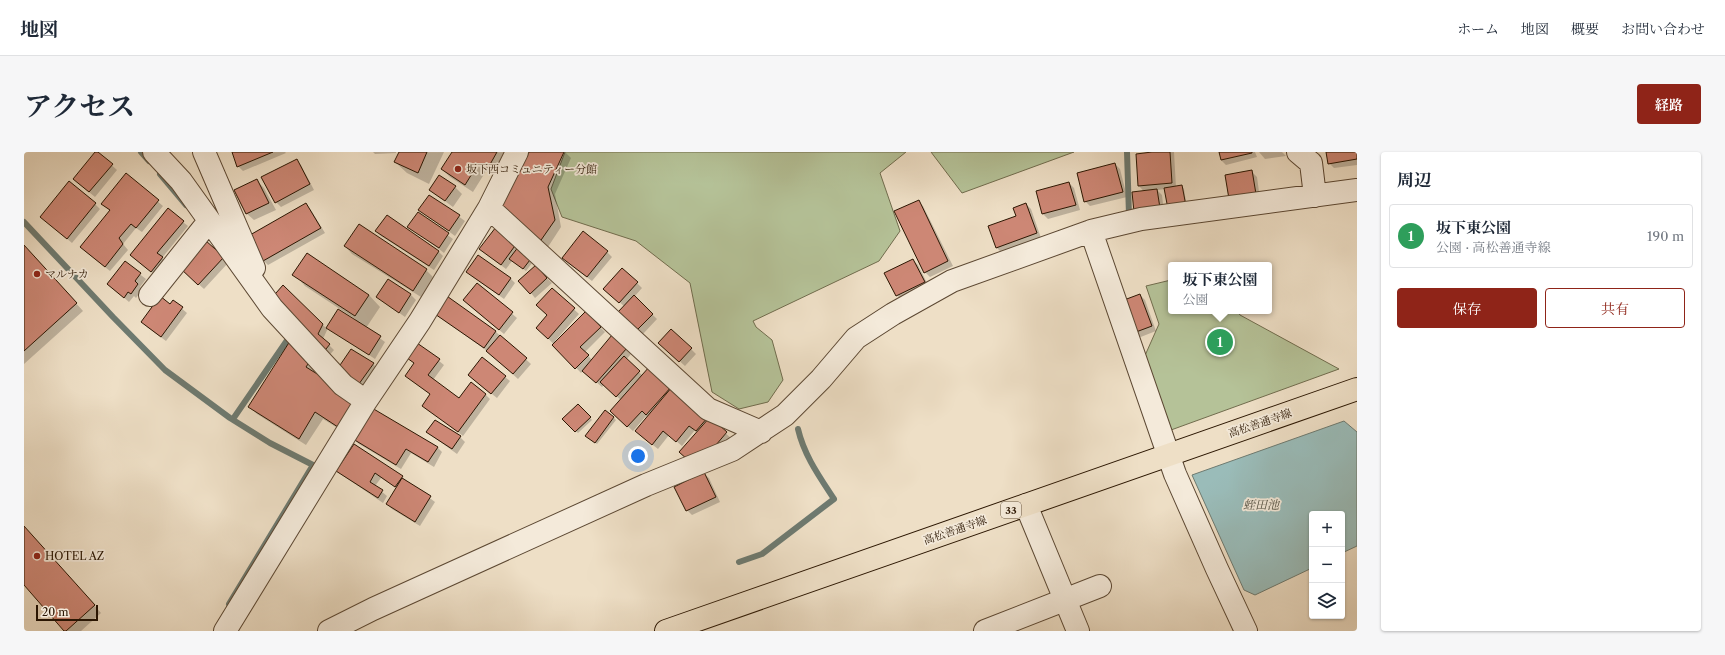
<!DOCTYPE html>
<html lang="ja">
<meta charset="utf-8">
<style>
:root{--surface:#fff;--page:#f6f6f7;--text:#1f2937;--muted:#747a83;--line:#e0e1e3;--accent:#8f2418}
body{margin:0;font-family:"Libre Caslon Text","Noto Serif JP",serif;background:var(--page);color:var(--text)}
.controls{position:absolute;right:12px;bottom:12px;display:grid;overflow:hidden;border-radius:4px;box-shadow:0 1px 3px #0004}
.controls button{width:36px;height:36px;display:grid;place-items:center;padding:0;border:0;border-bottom:1px solid var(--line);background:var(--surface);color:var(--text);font:20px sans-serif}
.scale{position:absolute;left:12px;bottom:10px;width:62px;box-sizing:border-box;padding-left:4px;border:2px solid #2b1602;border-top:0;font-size:11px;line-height:14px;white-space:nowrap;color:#2b1602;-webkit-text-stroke:3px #f4eada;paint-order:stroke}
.you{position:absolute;left:614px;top:304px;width:14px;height:14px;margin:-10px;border:3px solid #fff;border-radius:50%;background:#1a73e8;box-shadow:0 0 0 6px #1a73e833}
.badge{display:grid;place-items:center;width:26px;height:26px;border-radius:50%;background:var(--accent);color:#fff;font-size:13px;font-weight:700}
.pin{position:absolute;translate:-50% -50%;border:2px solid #fff;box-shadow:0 1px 4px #0006}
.popup{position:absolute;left:1144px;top:110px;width:104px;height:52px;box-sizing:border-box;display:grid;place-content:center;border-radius:4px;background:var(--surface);filter:drop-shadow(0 1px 3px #0005);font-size:13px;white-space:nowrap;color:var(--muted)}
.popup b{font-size:15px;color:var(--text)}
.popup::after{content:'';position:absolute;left:50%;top:100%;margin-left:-8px;border:8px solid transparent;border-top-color:var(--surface)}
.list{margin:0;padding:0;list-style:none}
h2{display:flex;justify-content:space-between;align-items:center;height:52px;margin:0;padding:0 16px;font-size:17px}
h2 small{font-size:13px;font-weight:400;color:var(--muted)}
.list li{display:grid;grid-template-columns:26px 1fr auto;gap:12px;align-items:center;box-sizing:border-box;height:64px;margin:0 8px 8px;padding:0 8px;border:1px solid var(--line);border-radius:4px}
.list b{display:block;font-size:15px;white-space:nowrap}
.list p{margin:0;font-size:13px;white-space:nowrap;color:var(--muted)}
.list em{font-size:13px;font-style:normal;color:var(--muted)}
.actions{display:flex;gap:8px;padding:12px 16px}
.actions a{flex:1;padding:9px 0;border:1px solid var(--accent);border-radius:4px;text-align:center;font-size:14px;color:var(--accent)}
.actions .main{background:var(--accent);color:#fff}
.icon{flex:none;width:22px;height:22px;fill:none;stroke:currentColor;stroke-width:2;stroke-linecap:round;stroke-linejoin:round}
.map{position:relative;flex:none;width:1333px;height:479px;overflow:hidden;border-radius:4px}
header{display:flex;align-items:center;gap:24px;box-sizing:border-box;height:56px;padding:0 20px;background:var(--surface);border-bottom:1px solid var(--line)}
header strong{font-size:19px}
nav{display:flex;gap:22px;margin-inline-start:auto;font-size:14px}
.intro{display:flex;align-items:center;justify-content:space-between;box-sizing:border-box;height:96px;padding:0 24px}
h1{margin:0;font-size:28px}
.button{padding:10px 18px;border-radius:4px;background:var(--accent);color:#fff;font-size:14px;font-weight:700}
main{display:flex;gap:24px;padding:0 24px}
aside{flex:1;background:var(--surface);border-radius:4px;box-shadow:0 1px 3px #0004}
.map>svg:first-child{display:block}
.green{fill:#b5c298;stroke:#706c4d}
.water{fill:#9abcb9;stroke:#6e7a70}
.shadow{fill:#0003}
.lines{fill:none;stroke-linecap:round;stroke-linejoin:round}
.stream{stroke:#6e7a70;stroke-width:6}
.building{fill:#cd8775;stroke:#2b1602}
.minor-casing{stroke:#5c4833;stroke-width:24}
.major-casing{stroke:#2b1602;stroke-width:24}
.minor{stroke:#f4eada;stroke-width:22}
.major{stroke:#eedfc6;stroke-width:22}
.poi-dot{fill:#8f2418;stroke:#f4eada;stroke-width:1.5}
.labels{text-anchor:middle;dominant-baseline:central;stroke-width:3.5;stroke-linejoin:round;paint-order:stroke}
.shield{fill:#f4eada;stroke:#675643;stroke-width:1}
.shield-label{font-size:10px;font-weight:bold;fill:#2b1602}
.poi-label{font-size:11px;fill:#2b1602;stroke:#f4eada;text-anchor:start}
.street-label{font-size:11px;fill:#2b1602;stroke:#f4eada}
.water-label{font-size:12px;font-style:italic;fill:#525042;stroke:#f4eada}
</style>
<header>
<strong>地図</strong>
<nav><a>ホーム</a><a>地図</a><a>概要</a><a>お問い合わせ</a></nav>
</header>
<div class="intro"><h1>アクセス</h1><a class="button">経路</a></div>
<main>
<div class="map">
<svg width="1333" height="479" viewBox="0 0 1333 479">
<rect width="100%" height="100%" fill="#eedfc6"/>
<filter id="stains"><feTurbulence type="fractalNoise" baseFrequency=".005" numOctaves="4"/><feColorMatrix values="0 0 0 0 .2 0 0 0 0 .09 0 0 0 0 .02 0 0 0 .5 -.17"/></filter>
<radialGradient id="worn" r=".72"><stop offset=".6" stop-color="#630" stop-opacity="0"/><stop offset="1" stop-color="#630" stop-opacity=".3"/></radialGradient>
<path class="green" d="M541 0H882L856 21 876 79 855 109 729 169 732 175 748 188 759 228 744 250 715 257 688 240 666 131 612 89 538 65 527 37Z
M907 0H1050L938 41Z
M1147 128V159H1213L1216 163 1315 217 1147 278 1119 208 1135 172 1122 134Z"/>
<path class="water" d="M1320 269 1333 280V394L1318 401V362H1288V416L1231 443 1220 438 1168 323Z"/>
<path class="shadow" d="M73 0 93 18 71 45 55 32Z
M209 0H261L262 1 219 19 214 14Z
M349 0H372V1L351 2Z
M376 0H420L405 32 383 21 371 10Z
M429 0H484L471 23 462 19 449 40 426 25 418 17Z
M506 0H541L547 6 531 42 537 75 522 98 483 61Z
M1129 0H1150L1152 35 1158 34 1160 37 1163 56 1141 37 1133 38 1138 43 1140 61 1115 34Z
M1196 0H1231L1233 5 1202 13 1197 8Z
M1235 0H1258L1262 4 1241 7Z
M1303 0H1333V13L1310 16 1305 11Z
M272 8 277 13 290 38 257 55 252 50Z
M1091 12 1096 17 1103 45 1066 54 1061 49Z
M1228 20 1233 25 1236 47 1211 51Z
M102 23 139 54 118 80 112 76 99 92 104 98 86 119 62 100 86 59 78 52Z
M233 29 240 36 252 58 230 68 222 61Z
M1045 31 1050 36 1056 58 1024 67 1019 62 1013 40Z
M431 35 438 42 429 55 406 38Z
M406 44 441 69 431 84 396 58Z
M894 49 899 54 929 114 906 125 901 120Z
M71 52 76 57 48 91 22 69Z
M1002 52 1007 57 1017 86 977 100 972 95Z
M282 53 287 58 301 81 244 113 239 108Z
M394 62 429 87 420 101 385 74Z
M159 70 164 74 138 106 143 111 132 124 107 103Z
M472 76 511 107 502 119 488 109 482 117 462 102Z
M352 79 414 99 419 104 410 118 357 84Z
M0 93 59 159 0 212Z
M321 94 402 118 409 125 397 145 328 102Z
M583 100 588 105 568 129 544 111Z
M283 102 345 143 356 155 342 176 361 190 351 207 304 176 299 187 310 198 303 206 259 134 303 177 314 159 330 169 331 167 281 134 270 122Z
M199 106 204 111 180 137 162 121Z
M889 108 894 113 905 135 878 148 873 143Z
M101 111 122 127 116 135 118 138 112 146 110 144 105 150 84 132Z
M511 115 528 131 511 146 507 141Z
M449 125 486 126 491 131 480 147Z
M364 129 387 143 392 148 381 165 353 145Z
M613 131 618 136 610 145 633 167 619 182 596 160 601 155 585 141Z
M453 132 493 166 480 182 445 153Z
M528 137 555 162 531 189 532 190 562 161 581 180 561 200 568 208 602 197 607 202 602 208 619 224 626 216 707 286 691 305 671 278 658 294 645 283 634 297 617 284 624 265 622 264 609 279 592 264 597 248 580 233 578 235 559 219 557 221 518 180 525 163Z
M1116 143 1121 148 1132 179 1109 188Z
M149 149 163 161 142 189 123 175Z
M409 160 471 179 507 212 494 227 463 199Z
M267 190 296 211 290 221 328 285 299 267 282 293 233 262 226 255Z
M394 192 420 213 409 228 436 247 461 242 466 247 439 284 399 253 407 243 382 224 391 212 384 206Z
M641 196 667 197 672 202 661 214Z
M327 198 349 212 354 217 337 240Z
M481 225 486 229 473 246 450 228Z
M554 253 568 268 554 281 540 267Z
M590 266 592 268 573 292 565 286Z
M403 280 436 285 441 290 433 302Z
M330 287 413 295 418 300 410 315 387 301 377 317 335 292Z
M330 293 378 325 411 350 396 374 368 357 363 352 373 336 357 326 351 334 363 344 359 351 318 323 313 318Z
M680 322 685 326 696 350 668 363 663 358Z
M0 375 77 461 57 479H42L0 432Z"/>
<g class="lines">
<path class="stream" d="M117 0 125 9
M1103 0 1105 63
M136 22 162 53
M0 70 89 165 141 218 206 266 246 291 289 313 205 452
M209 267 266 184 265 183
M715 410 738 402 810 347C795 324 780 303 774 277"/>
</g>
<path class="building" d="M71 0H74L89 12 65 40 49 27Z
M208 0H249L213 15Z
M375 0H403L394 21 370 10Z
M428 0H473L464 16 454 12 441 33 417 17Z
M505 0H540L524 35 531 68 515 91 474 54Z
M1128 0H1146L1148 31 1114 34 1112 2Z
M1195 0H1228V1L1197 8Z
M1302 0H1333V7L1304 12Z
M273 7 286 32 251 51 237 25Z
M1091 11 1099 40 1060 50 1053 21Z
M1228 18 1232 42 1205 47 1201 23Z
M102 21 135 48 112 76 107 72 95 86 99 92 81 115 56 95 86 58 77 52Z
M415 23 432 34 421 49 405 38Z
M233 27 245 51 222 62 210 38Z
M45 29 72 51 43 87 16 65Z
M1045 30 1052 53 1018 62 1012 39Z
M1158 33 1162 54 1144 57 1140 36Z
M1133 37 1136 56 1110 60 1108 40Z
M405 43 436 63 425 79 394 58Z
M895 48 924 109 900 121 870 59Z
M282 51 297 76 239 109 226 83Z
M1002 51 1013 81 972 96 964 74 992 64 989 56Z
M144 56 160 69 133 101 139 105 127 120 106 103Z
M394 60 425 81 415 96 383 75Z
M363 63 415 99 405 114 351 79Z
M335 72 403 117 389 139 320 94Z
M472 75 493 91 477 113 455 97Z
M559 79 584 99 563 125 538 106Z
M181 88 200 105 174 133 156 116Z
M0 93 53 151 0 199Z
M495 94 509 104 499 117 485 107Z
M283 101 345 143 331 164 268 123Z
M454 103 487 126 475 143 442 120Z
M889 107 901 130 872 144 860 121Z
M101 109 117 121 111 129 114 132 107 142 104 140 100 146 83 132Z
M512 113 523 126 506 142 494 129Z
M598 116 614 130 595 151 579 137Z
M364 127 387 142 375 161 352 145Z
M453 131 489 160 475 178 439 148Z
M259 133 299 172 294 182 306 192 298 202 245 149Z
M528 136 551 156 524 187 512 176 523 163 512 153Z
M420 142 472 179 460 196 408 160Z
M1116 142 1128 174 1104 183 1092 151Z
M610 143 629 162 613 178 594 160Z
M136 144 146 152 149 148 159 155 137 185 117 170Z
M314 157 357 184 345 203 302 176Z
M562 159 577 175 556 195 565 203 551 217 528 193Z
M647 177 668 196 655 210 634 191Z
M476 183 503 206 489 222 462 199Z
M588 183 603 196 572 231 558 219Z
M266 189 290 203 282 215 338 250 320 279 291 260 275 287 224 255Z
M393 191 416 207 404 223 435 246 447 230 462 242 434 280 398 254 406 242 381 224 390 211 383 206Z
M327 197 350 211 332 236 312 219Z
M600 204 616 219 592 245 576 230Z
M458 205 482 224 467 242 444 223Z
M626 214 648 234 622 263 618 259 603 275 586 259Z
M648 235 684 265 672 279 665 274 652 290 639 279 628 293 611 279Z
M554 252 567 265 551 280 538 267Z
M348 256 414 295 404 310 382 297 372 313 329 287Z
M581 258 590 265 571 291 561 284Z
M686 265 703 280 686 300 664 308 655 300Z
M411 268 437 284 428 297 402 280Z
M330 292 379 324 371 335 351 321 346 330 359 338 354 346 312 319Z
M680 320 692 345 662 359 650 335Z
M378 326 407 344 391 370 362 352Z
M0 374 71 453 42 479H40L0 433Z"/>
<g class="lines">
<defs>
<path id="minor" d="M130 0 157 29 248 156 319 233 342 249
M180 0 230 116
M1274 0 1287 11 1291 44
M465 56 684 257 737 280
M1067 79 1151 322 1193 417 1222 479
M126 143 185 69
M1002 353 1054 479
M201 479 342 249 396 169 465 56 493 0
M305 479 349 457 622 333 708 298 761 263 797 227 832 186 869 162 928 129 1067 79 1117 67 1333 38
M961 479 1076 434"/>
<path id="major" d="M642 479 1333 237"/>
</defs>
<use href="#minor" class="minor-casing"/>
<use href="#major" class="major-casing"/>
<use href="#minor" class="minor"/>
<use href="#major" class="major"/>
</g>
<g class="poi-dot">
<circle cx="434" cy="17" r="4"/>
<circle cx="13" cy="122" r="4"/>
<circle cx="13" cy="404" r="4"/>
</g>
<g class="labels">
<rect class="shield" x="977" y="350" width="20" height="16" rx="3"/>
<g class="shield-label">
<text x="987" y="358">33</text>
</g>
<g class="poi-label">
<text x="442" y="17">坂下西コミュニティー分館</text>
<text x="21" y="122">マルナカ</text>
<text x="21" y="404">HOTEL AZ</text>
</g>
<g class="street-label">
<text transform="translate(1236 271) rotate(-19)">高松善通寺線</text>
<text transform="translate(931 378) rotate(-19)">高松善通寺線</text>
</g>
<g class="water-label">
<text x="1237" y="352">蛭田池</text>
</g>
</g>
<rect width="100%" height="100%" filter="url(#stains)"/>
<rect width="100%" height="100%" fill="url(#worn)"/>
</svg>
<div class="controls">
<button>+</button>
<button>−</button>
<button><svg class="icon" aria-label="layers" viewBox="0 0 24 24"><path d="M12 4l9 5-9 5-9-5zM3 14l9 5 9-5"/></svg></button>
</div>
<div class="scale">20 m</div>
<div class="you"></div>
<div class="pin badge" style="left:1196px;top:190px;background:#2e9e5b">1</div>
<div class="popup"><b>坂下東公園</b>公園</div>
</div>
<aside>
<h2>周辺<small></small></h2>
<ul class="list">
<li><span class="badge" style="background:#2e9e5b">1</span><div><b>坂下東公園</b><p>公園 · 高松善通寺線</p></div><em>190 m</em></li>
</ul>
<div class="actions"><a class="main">保存</a><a>共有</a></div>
</aside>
</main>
